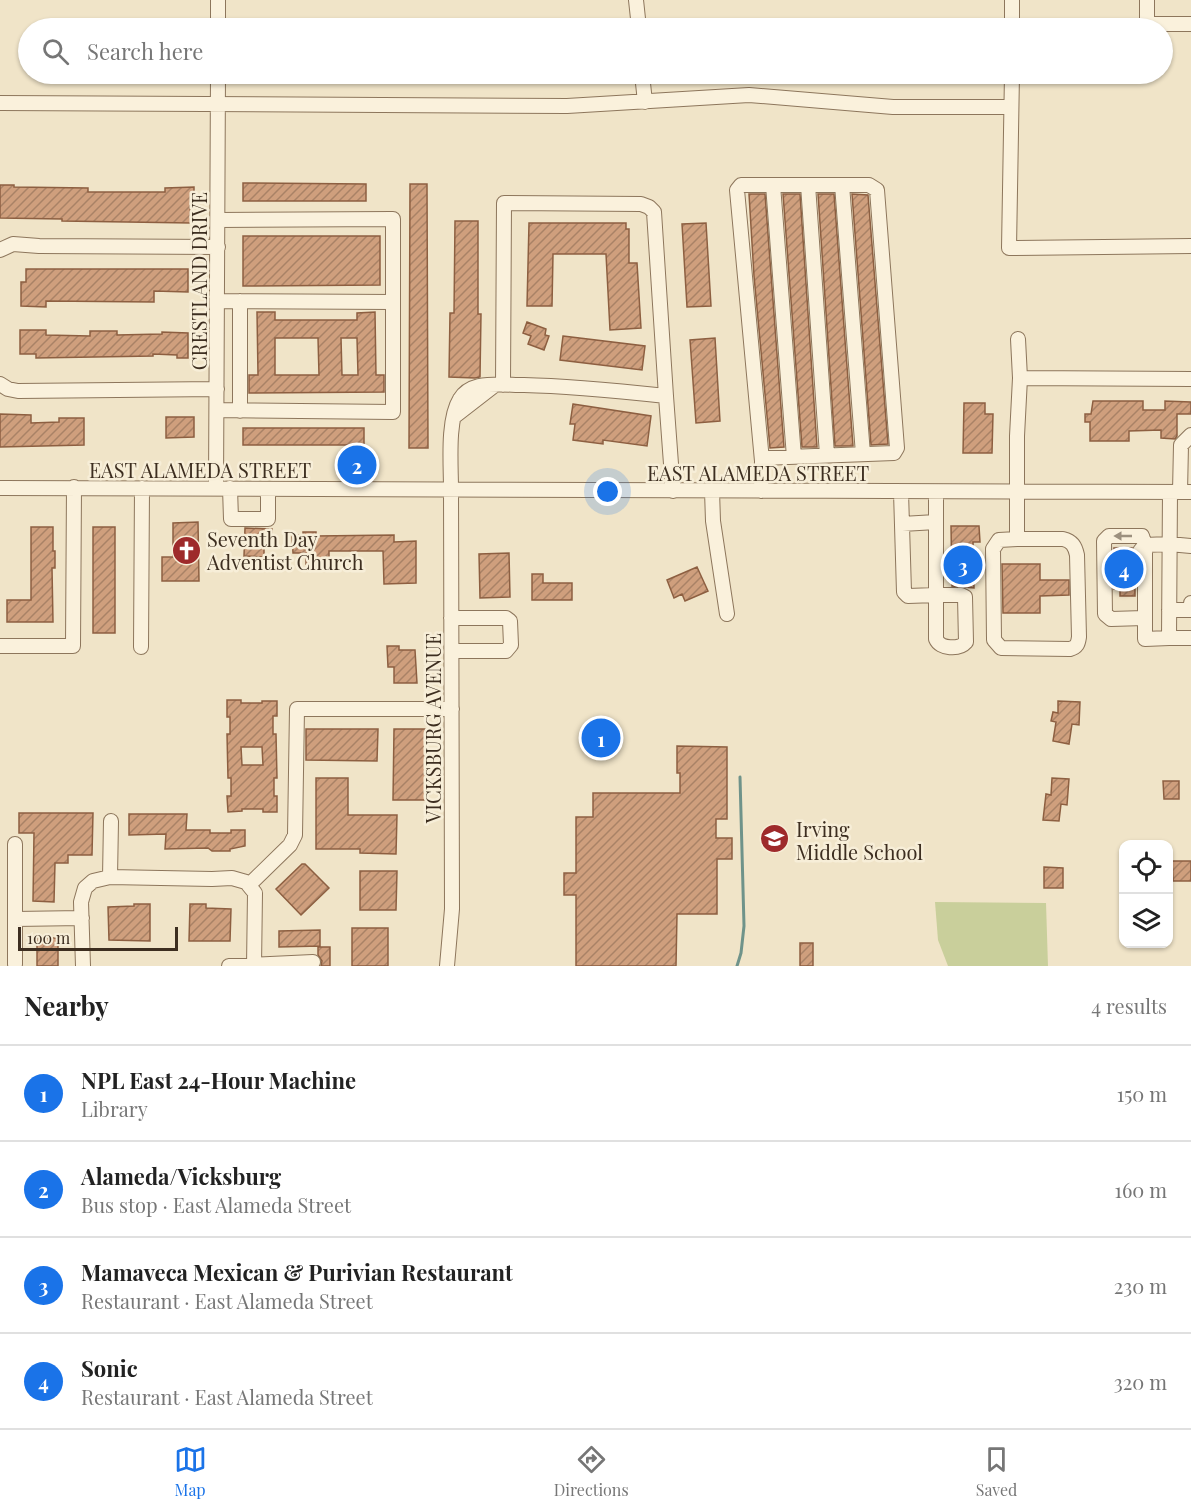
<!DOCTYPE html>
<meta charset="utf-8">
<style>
:root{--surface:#fff;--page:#f2f2f2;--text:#222;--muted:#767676;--line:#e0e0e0;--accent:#1a73e8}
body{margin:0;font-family:"Playfair Display",serif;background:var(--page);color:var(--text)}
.controls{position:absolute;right:18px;bottom:18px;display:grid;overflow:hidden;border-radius:12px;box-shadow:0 2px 4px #0004}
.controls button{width:54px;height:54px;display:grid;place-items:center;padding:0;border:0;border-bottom:2px solid var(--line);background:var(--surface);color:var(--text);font:30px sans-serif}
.scale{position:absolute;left:18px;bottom:15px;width:160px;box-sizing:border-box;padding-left:6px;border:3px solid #3d2e20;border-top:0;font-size:16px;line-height:21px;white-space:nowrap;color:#3d2e20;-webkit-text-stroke:4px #f7eed8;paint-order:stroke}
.you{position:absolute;left:608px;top:492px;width:21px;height:21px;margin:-15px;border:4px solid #fff;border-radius:50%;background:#1a73e8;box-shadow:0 0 0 9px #1a73e833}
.badge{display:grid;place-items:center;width:39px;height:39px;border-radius:50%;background:var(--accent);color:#fff;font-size:20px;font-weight:700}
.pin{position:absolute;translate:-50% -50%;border:3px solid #fff;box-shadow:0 2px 6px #0006}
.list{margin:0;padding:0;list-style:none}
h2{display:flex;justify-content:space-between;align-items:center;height:78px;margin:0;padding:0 24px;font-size:26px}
h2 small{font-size:20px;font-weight:400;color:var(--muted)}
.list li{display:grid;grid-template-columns:39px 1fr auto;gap:18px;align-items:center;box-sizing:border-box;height:96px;padding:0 24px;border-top:2px solid var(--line)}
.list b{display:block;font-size:22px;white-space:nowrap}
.list p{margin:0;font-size:20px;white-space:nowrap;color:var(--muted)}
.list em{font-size:20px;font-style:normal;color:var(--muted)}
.icon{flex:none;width:33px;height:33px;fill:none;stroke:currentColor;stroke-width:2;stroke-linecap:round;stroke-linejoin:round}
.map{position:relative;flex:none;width:1191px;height:966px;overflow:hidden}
.search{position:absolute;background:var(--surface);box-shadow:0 2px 4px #0004;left:18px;right:18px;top:18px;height:66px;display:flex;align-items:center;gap:15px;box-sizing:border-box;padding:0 21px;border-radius:33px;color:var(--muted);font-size:22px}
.sheet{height:462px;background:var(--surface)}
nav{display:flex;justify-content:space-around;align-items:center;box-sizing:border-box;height:84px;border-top:2px solid var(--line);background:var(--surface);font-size:16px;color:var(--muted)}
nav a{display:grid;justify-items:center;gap:3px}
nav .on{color:var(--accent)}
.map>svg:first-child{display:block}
.garden{fill:#c9cf9b}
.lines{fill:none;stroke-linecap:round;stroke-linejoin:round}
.stream{stroke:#6f938a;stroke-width:3}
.building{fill:url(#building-hatch);stroke:#8d5f41;stroke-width:1.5;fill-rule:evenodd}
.minor-casing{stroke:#8d765c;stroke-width:16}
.minor{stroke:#faf1dc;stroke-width:14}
.oneway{fill:#9c907e}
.labels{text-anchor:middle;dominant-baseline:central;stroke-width:5;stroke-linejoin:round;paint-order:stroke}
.street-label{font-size:20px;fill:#3d2e20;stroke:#f7eed8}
.poi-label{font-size:20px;fill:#3d2e20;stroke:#f7eed8;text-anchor:start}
</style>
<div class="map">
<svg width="1191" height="966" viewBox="0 0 1191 966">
<defs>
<pattern id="building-hatch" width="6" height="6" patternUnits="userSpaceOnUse" patternTransform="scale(1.5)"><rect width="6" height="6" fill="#cf9f7d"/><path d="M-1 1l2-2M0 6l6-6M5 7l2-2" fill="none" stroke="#a98266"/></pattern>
</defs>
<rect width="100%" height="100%" fill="#f0e4c8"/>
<path class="garden" d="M935 902 1046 903 1048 966H948L938 940Z"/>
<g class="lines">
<path class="stream" d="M737 966 741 953 744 926 740 777"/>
</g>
<path class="building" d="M243 183 366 184V201H243Z
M410 184H427L428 448H409Z
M0 185H14V187L88 188V192H165V188L194 187V206H190L191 223 62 221V219L0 218Z
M749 194H765L784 447 770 448 754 276Z
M783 194H800L817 447H802Z
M818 194H834L853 446H835Z
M852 194 868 195 888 444 871 445Z
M455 221H478V314H481L480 377 475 378 449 377 450 313H454Z
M529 223H626V229H629V263H637L641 328 610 330 606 254H553L552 306H527Z
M706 223 711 306 687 307 682 224Z
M243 236H380V285L243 286Z
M26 269H188V292L154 291V302L46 301V307L21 306V282H26Z
M257 312H275V320H357V313L375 312 376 375H384V392L249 393V375H258ZM275 338H318L319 375H275ZM341 338H357L358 375H342Z
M527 322 546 329 545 335 549 336 544 350 528 344 531 336 523 333Z
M20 330H46V335L90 336V331H117V335L162 334V332L188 333V358H177V355L153 354V356L36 358V354H20Z
M563 336 645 346 642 370 560 360Z
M715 338 720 421 696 423 690 340Z
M1093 401H1143V410H1165V401L1191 402V414H1177V436L1175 439 1161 438V430L1129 431V441H1090V422H1085V414H1091Z
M964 403H985V414H993L992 453H963Z
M573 404 651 416 647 446 603 440V444L573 440 575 424H570Z
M0 414 31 415V423L59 422V418H84V445L0 447Z
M166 417H194V437L166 438Z
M243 428H364V445H243Z
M198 522 199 581H162V557H173V523Z
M951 526H979L980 542H973L974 588 952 586Z
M31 527H53V551H55V568H52L53 622H7V600H31Z
M93 527H115V633H93Z
M245 528 272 529 271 542H264V557L244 556Z
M303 532H316V536L394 535V542L416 541V583L384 584 383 551H329V564H306V553H293L292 536 303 535Z
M1114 548H1132L1131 554 1135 558V596H1120V589H1114Z
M509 553 510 597 480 598 479 554Z
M1002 564H1040V580H1069V595L1040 596V613H1003Z
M697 567 708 591 685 601 682 594 674 598 667 580Z
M532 574H543V583H572V600H532Z
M387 646H399V650H415L417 683H394V667H388Z
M227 700H241V703H262V701H277V716H273V734H276L277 778H274V796H277V812H263V809H242V811L228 812 227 796H231V778H228L227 734H230V717H227ZM241 747H262L263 765H242Z
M1058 701 1080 702 1079 725 1072 724 1069 744 1053 741 1056 722 1051 721 1053 712 1058 713Z
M306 729H378L377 761 306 760Z
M394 729H425V800H393Z
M677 746 727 747V819H716V838H732V859H717V914H677L676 966H576V895H564V873H576V817H593V793H680V773H677Z
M316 778H348V815H397L396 854 360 853V849H316Z
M1052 778 1069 779 1067 805 1061 804 1059 821 1043 820 1046 794 1051 795Z
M1163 781H1179V799H1164Z
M19 813H93L92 855H68V863H55L54 902 33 901 34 833H19Z
M129 814H187L186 830H210V833H231V830H245V846L230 849V851H212L208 848 165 849 166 834 129 835Z
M1172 861H1191V881H1173Z
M302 864H305L329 888 301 915 276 889Z
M1044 867 1063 868V888H1044Z
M360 871H397L396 910H360Z
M134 904H150V941L109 940 108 907 134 906Z
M190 904H206V908L231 909 230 941H189Z
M352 928H388V966H352Z
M320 930V946L279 947V931Z
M37 938H58V966H37Z
M800 943H813V966H800Z
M318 947H330V966H321L322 961 318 955Z"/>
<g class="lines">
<defs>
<path id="minor" d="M636 0 639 28
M1147 0V24H1191
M218 28V0
M1012 28V0
M642 74 645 102
M1012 74 1009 248 1191 246
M0 103 567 106 749 95 893 107H1011
M773 185 794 457
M808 185 827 455
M842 185 863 454
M0 250 13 244 39 246 218 247
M218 301 393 302
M240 301V411
M1020 378 1191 379
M0 384 8 389 18 391 217 389
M503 385 504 203 641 204 649 207 654 212 666 396
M217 410 393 412V219L218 220
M455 416 495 385
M0 488 1191 492
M216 488 218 74
M230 488 231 519H268V489
M712 491 713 521 727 614
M761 491 762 461 737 190 741 185H869L877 190 897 448 894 453 762 458
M901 492 904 592 908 596 936 595V639C940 649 959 650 966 642L965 597 961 595H936V492
M1180 492 1181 445 1191 435
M902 524 936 522
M1017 539 999 540 993 549 994 640 1001 648 1070 649C1077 647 1078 644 1079 637L1077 555C1075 546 1072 541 1063 539H1017V436L1020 378 1018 339
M1140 551 1145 545 1169 544 1191 546
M1169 610H1191V603
M451 618H506L510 621 511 645 506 651H452
M1144 618 1111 619 1105 614 1104 541 1109 536H1142L1145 545V639L1169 638 1170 492
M1169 638H1191
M0 646H73L74 487
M141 647 142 488
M110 877 111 821
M250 884 290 845 295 835 297 709H452
M15 919 82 918
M15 964V844
M83 966 81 902 85 888 93 881 110 877 212 879 232 878 246 882 255 893 254 966
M229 966 313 962
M447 966 452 909 451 489C451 464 447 420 460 399 464 392 471 388 479 386 493 383 510 385 524 385 572 386 619 391 666 396L673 491"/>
</defs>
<use href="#minor" class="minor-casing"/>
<use href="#minor" class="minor"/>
</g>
<defs><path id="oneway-solid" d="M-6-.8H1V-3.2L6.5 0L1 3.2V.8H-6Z" transform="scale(1.5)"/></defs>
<use class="oneway" href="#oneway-solid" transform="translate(1123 536) rotate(-180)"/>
<defs>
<symbol id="church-disc" viewBox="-11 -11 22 22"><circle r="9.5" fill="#9e2a2b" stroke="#f7eed8"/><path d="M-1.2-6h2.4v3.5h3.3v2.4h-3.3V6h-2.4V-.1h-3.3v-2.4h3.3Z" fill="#fff"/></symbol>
<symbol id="school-disc" viewBox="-11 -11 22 22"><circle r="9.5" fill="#9e2a2b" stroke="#f7eed8"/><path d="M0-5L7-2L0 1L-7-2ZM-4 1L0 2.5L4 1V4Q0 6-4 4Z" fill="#fff"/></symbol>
</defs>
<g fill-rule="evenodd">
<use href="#church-disc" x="170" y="534" width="33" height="33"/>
<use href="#school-disc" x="758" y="822" width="33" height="33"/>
</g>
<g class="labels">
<g class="street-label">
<text transform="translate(198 281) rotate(-90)">CRESTLAND DRIVE</text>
<text x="200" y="469">EAST ALAMEDA STREET</text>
<text x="758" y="472">EAST ALAMEDA STREET</text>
<text transform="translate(432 728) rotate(-90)">VICKSBURG AVENUE</text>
</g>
<g class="poi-label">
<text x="207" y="538">Seventh Day<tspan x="207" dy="23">Adventist Church</tspan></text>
<text x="796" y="828">Irving<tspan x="796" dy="23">Middle School</tspan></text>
</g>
</g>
</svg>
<div class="controls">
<button><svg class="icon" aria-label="locate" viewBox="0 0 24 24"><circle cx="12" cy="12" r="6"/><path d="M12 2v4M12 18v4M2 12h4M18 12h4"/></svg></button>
<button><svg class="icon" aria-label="layers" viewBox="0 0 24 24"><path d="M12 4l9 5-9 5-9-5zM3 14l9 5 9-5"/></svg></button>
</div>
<div class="scale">100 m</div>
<div class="you"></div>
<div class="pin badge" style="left:601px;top:738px">1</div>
<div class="pin badge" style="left:357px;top:465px">2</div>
<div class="pin badge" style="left:963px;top:565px">3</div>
<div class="pin badge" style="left:1124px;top:569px">4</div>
<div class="search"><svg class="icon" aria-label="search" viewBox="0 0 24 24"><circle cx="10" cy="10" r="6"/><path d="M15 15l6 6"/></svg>Search here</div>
</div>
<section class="sheet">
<h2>Nearby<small>4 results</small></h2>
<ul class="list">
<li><span class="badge">1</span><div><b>NPL East 24-Hour Machine</b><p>Library</p></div><em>150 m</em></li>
<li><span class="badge">2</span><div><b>Alameda/Vicksburg</b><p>Bus stop · East Alameda Street</p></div><em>160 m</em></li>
<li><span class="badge">3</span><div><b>Mamaveca Mexican &amp; Purivian Restaurant</b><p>Restaurant · East Alameda Street</p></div><em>230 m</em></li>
<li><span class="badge">4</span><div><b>Sonic</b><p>Restaurant · East Alameda Street</p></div><em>320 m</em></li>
</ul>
</section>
<nav>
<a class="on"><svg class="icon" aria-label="map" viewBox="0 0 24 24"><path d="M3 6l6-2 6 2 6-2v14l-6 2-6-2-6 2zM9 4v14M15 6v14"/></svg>Map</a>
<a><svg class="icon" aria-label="directions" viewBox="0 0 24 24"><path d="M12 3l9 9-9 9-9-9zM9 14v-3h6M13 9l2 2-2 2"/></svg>Directions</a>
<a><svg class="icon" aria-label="saved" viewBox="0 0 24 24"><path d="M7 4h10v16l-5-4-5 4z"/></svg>Saved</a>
</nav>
